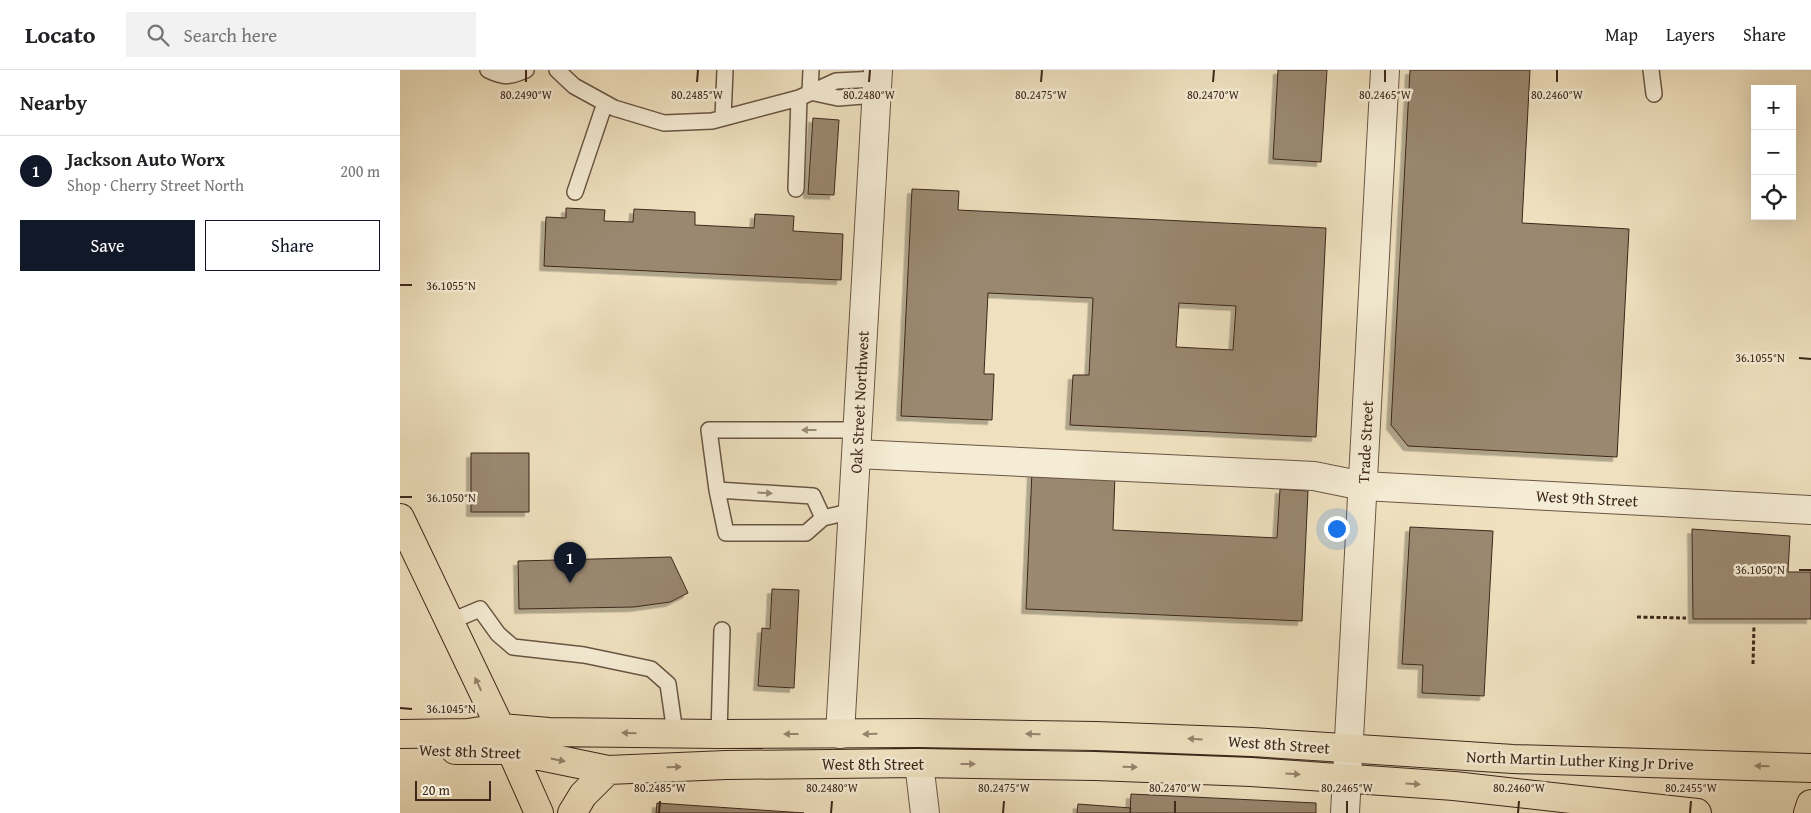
<!DOCTYPE html>
<meta charset="utf-8">
<style>
:root{--surface:#fff;--page:#f2f2f2;--text:#202124;--muted:#757577;--line:#e0e0e0;--accent:#111827}
body{margin:0;font-family:"Gentium Book Plus",serif;background:var(--page);color:var(--text)}
.controls{position:absolute;right:15px;top:15px;display:grid;overflow:hidden;border-radius:0px;box-shadow:0 5px 20px #0002}
.controls button{width:45px;height:45px;display:grid;place-items:center;padding:0;border:0;border-bottom:1px solid var(--line);background:var(--surface);color:var(--text);font:25px sans-serif}
.scale{position:absolute;left:15px;bottom:12px;width:76px;box-sizing:border-box;padding-left:5px;border:2px solid #3d271b;border-top:0;font-size:14px;line-height:18px;white-space:nowrap;color:#3d271b;-webkit-text-stroke:4px #f5ecd5;paint-order:stroke}
.you{position:absolute;left:936px;top:458px;width:18px;height:18px;margin:-12px;border:4px solid #fff;border-radius:50%;background:#1a73e8;box-shadow:0 0 0 8px #1a73e833}
.badge{display:grid;place-items:center;width:32px;height:32px;border-radius:50%;background:var(--accent);color:#fff;font-size:16px;font-weight:700}
.pin{position:absolute;translate:-50% -41px;filter:drop-shadow(0 1px 2px #0008)}
.pin::after{content:'';position:absolute;top:26px;width:18px;height:15px;background:inherit;clip-path:polygon(0 0,100% 0,50% 100%)}
.list{margin:0;padding:0;list-style:none}
h2{display:flex;justify-content:space-between;align-items:center;height:65px;margin:0;padding:0 20px;font-size:21px}
h2 small{font-size:16px;font-weight:400;color:var(--muted)}
.list li{display:grid;grid-template-columns:32px 1fr auto;gap:15px;align-items:center;box-sizing:border-box;height:70px;padding:0 20px;border-top:1px solid var(--line)}
.list b{display:block;font-size:19px;white-space:nowrap}
.list p{margin:0;font-size:16px;white-space:nowrap;color:var(--muted)}
.list em{font-size:16px;font-style:normal;color:var(--muted)}
.actions{display:flex;gap:10px;padding:15px 20px}
.actions a{flex:1;padding:11px 0;border:1px solid var(--accent);border-radius:0px;text-align:center;font-size:18px;color:var(--accent)}
.actions .main{background:var(--accent);color:#fff}
.icon{flex:none;width:28px;height:28px;fill:none;stroke:currentColor;stroke-width:2;stroke-linecap:round;stroke-linejoin:round}
.map{position:relative;flex:none;width:1411px;height:743px;overflow:hidden}
header{display:flex;align-items:center;gap:30px;box-sizing:border-box;height:70px;padding:0 25px;background:var(--surface);border-bottom:1px solid var(--line)}
header strong{font-size:24px}
nav{display:flex;gap:28px;margin-inline-start:auto;font-size:18px}
.search{width:350px;height:45px;background:var(--page);display:flex;align-items:center;gap:12px;box-sizing:border-box;padding:0 18px;border-radius:0px;color:var(--muted);font-size:19px}
main{display:flex}
aside{flex:1;background:var(--surface)}
.map>svg:first-child{display:block}
.building{fill:#9a8870;stroke:#3d271b;fill-rule:evenodd;filter:url(#shadow)}
.lines{fill:none;stroke-linecap:round;stroke-linejoin:round}
.service-casing{stroke:#6a5644;stroke-width:18}
.minor-casing{stroke:#6a5644;stroke-width:30}
.tertiary-casing{stroke:#6a5644;stroke-width:30}
.primary-casing{stroke:#3d271b;stroke-width:30}
.path{stroke:#3d271b;stroke-width:3;stroke-dasharray:4 2.5;stroke-linecap:butt}
.service{stroke:#f5ecd5;stroke-width:15}
.minor{stroke:#f5ecd5;stroke-width:28}
.tertiary{stroke:#f5ecd5;stroke-width:28}
.primary{stroke:#efe1bf;stroke-width:28}
.oneway{fill:#998a78}
.oneway2{fill:#96846d}
.ticks{fill:none;stroke:#3d271b;stroke-width:2}
.labels{text-anchor:middle;dominant-baseline:central;stroke-width:5;stroke-linejoin:round;paint-order:stroke}
.street-label{font-size:16px;fill:#3d271b;stroke:#f5ecd5}
.ticks-label{font-size:12px;text-anchor:middle;fill:#3d271b;stroke:#f5ecd5;stroke-width:5;stroke-linejoin:round;paint-order:stroke}
</style>
<header>
<strong>Locato</strong>
<div class="search"><svg class="icon" aria-label="search" viewBox="0 0 24 24"><circle cx="10" cy="10" r="6"/><path d="M15 15l6 6"/></svg>Search here</div>
<nav><a>Map</a><a>Layers</a><a>Share</a></nav>
</header>
<main>
<aside>
<h2>Nearby<small></small></h2>
<ul class="list">
<li><span class="badge">1</span><div><b>Jackson Auto Worx</b><p>Shop · Cherry Street North</p></div><em>200 m</em></li>
</ul>
<div class="actions"><a class="main">Save</a><a>Share</a></div>
</aside>
<div class="map">
<svg width="1411" height="743" viewBox="0 0 1411 743">
<defs>
<filter id="shadow"><feDropShadow dx="-4.5" dy="4.5" stdDeviation="0" flood-color="#0004"/></filter>
</defs>
<rect width="100%" height="100%" fill="#efe1bf"/>
<filter id="stains"><feTurbulence type="fractalNoise" baseFrequency=".004" numOctaves="4"/><feColorMatrix values="0 0 0 0 .2 0 0 0 0 .09 0 0 0 0 .02 0 0 0 .5 -.17"/></filter>
<radialGradient id="worn" r=".72"><stop offset=".6" stop-color="#630" stop-opacity="0"/><stop offset="1" stop-color="#630" stop-opacity=".3"/></radialGradient>
<path class="building" d="M878 0H927L921 92 873 89Z
M1010 0H1130L1122 153 1229 159 1217 387 1008 376 991 355Z
M413 48 439 50 434 125 408 124Z
M512 119 559 121 558 140 926 158 916 367 670 355 673 305H689L693 228 588 223 584 304H594L592 350 501 346ZM779 233 836 236 833 280 776 277Z
M166 138 205 140 204 151 233 152 234 139 295 142V155L354 158 355 144 394 146 393 161 443 164 441 210 144 196 146 147 166 148Z
M71 383H129V442H71Z
M632 401 715 405 713 460 877 468 880 419 908 421 902 551 626 539Z
M1010 457 1093 461 1084 626 1022 623 1023 595 1002 594Z
M1292 459 1390 466 1388 502H1411V549H1293Z
M271 487 288 523 270 532 234 537 119 539 118 491Z
M372 519 399 520 394 618 358 616 362 558 370 559Z
M731 724 916 733V743H730Z
M257 733 404 743H256Z
M678 734 731 738 730 743H677Z"/>
<g class="lines">
<defs>
<path id="service" d="M88 0C105 8 109 7 126 0
M157 0 174 16 214 38 264 53 312 51 399 28 436 11 477 9
M1251 0 1254 24
M410 22 438 28 476 25
M410 22 411 0
M323 48 325 0
M396 119 399 28
M175 122 205 33
M317 420 413 426 423 448 453 441
M423 448 406 463H326L317 420 309 360H458
M49 552 80 539 98 564 113 577 184 585 251 599 268 614 275 663
M319 664 322 560"/>
<path id="minor" d="M456 384 914 406 963 416 1411 440
M440 664 478 0
M519 693 525 743"/>
<path id="tertiary" d="M945 743 985 0"/>
<path id="primary" d="M0 448 111 680 139 743
M0 664 68 663 100 658 149 662 319 664 519 663 696 666 852 672 1113 689 1411 698
M55 680H111L208 700 326 695 519 693 695 696 851 702 1054 716 1297 743
M172 743 183 725 208 700
M1408 743 1411 734"/>
</defs>
<use href="#service" class="service-casing"/>
<use href="#minor" class="minor-casing"/>
<use href="#tertiary" class="tertiary-casing"/>
<use href="#primary" class="primary-casing"/>
<path class="path" d="M1237 547 1286 548
M1353 594 1354 555"/>
<use href="#service" class="service"/>
<use href="#minor" class="minor"/>
<use href="#tertiary" class="tertiary"/>
<use href="#primary" class="primary"/>
</g>
<defs><path id="oneway-solid" d="M-6-.8H1V-3.2L6.5 0L1 3.2V.8H-6Z" transform="scale(1.25)"/></defs>
<g class="oneway">
<use href="#oneway-solid" transform="translate(409 360) rotate(-180)"/>
<use href="#oneway-solid" transform="translate(365 423) rotate(4)"/>
</g>
<g class="oneway2">
<use href="#oneway-solid" transform="translate(78 614) rotate(-115)"/>
<use href="#oneway-solid" transform="translate(229 663) rotate(-179)"/>
<use href="#oneway-solid" transform="translate(391 664) rotate(180)"/>
<use href="#oneway-solid" transform="translate(470 664) rotate(179)"/>
<use href="#oneway-solid" transform="translate(633 664) rotate(-179)"/>
<use href="#oneway-solid" transform="translate(795 669) rotate(-177)"/>
<use href="#oneway-solid" transform="translate(158 690) rotate(11)"/>
<use href="#oneway-solid" transform="translate(568 694)"/>
<use href="#oneway-solid" transform="translate(1362 696) rotate(-178)"/>
<use href="#oneway-solid" transform="translate(274 697) rotate(-2)"/>
<use href="#oneway-solid" transform="translate(730 697) rotate(2)"/>
<use href="#oneway-solid" transform="translate(893 704) rotate(3)"/>
<use href="#oneway-solid" transform="translate(1013 714) rotate(3)"/>
</g>
<path class="ticks" d="M126 12V0M297 12 298 0M469 12 470 0M641 12 642 0M813 12 814 0M985 12V0M1157 12V0M0 215H12M1399 288 1411 289M0 427H12M1399 500H1411M0 638 12 639M259 743 260 731M431 743 432 731M603 743 604 731M775 743V731M947 743V731M1118 743 1119 731M1290 743 1291 731"/>
<g class="labels">
<g class="street-label">
<text transform="translate(459 332) rotate(-87)">Oak Street Northwest</text>
<text transform="translate(965 372) rotate(-87)">Trade Street</text>
<text transform="translate(1187 428) rotate(3)">West 9th Street</text>
<text transform="translate(879 674) rotate(4)">West 8th Street</text>
<text transform="translate(70 681) rotate(2)">West 8th Street</text>
<text transform="translate(1180 690) rotate(2)">North Martin Luther King Jr Drive</text>
<text x="473" y="694">West 8th Street</text>
</g>
</g>
<g class="ticks-label">
<text x="126" y="29">80.2490°W</text>
<text x="297" y="29">80.2485°W</text>
<text x="469" y="29">80.2480°W</text>
<text x="641" y="29">80.2475°W</text>
<text x="813" y="29">80.2470°W</text>
<text x="985" y="29">80.2465°W</text>
<text x="1157" y="29">80.2460°W</text>
<text x="51" y="220">36.1055°N</text>
<text x="1360" y="292">36.1055°N</text>
<text x="51" y="432">36.1050°N</text>
<text x="1360" y="504">36.1050°N</text>
<text x="51" y="643">36.1045°N</text>
<text x="260" y="722">80.2485°W</text>
<text x="432" y="722">80.2480°W</text>
<text x="604" y="722">80.2475°W</text>
<text x="775" y="722">80.2470°W</text>
<text x="947" y="722">80.2465°W</text>
<text x="1119" y="722">80.2460°W</text>
<text x="1291" y="722">80.2455°W</text>
</g>
<rect width="100%" height="100%" filter="url(#stains)"/>
<rect width="100%" height="100%" fill="url(#worn)"/>
</svg>
<div class="controls">
<button>+</button>
<button>−</button>
<button><svg class="icon" aria-label="locate" viewBox="0 0 24 24"><circle cx="12" cy="12" r="6"/><path d="M12 2v4M12 18v4M2 12h4M18 12h4"/></svg></button>
</div>
<div class="scale">20 m</div>
<div class="you"></div>
<div class="pin badge" style="left:170px;top:513px">1</div>
</div>
</main>
